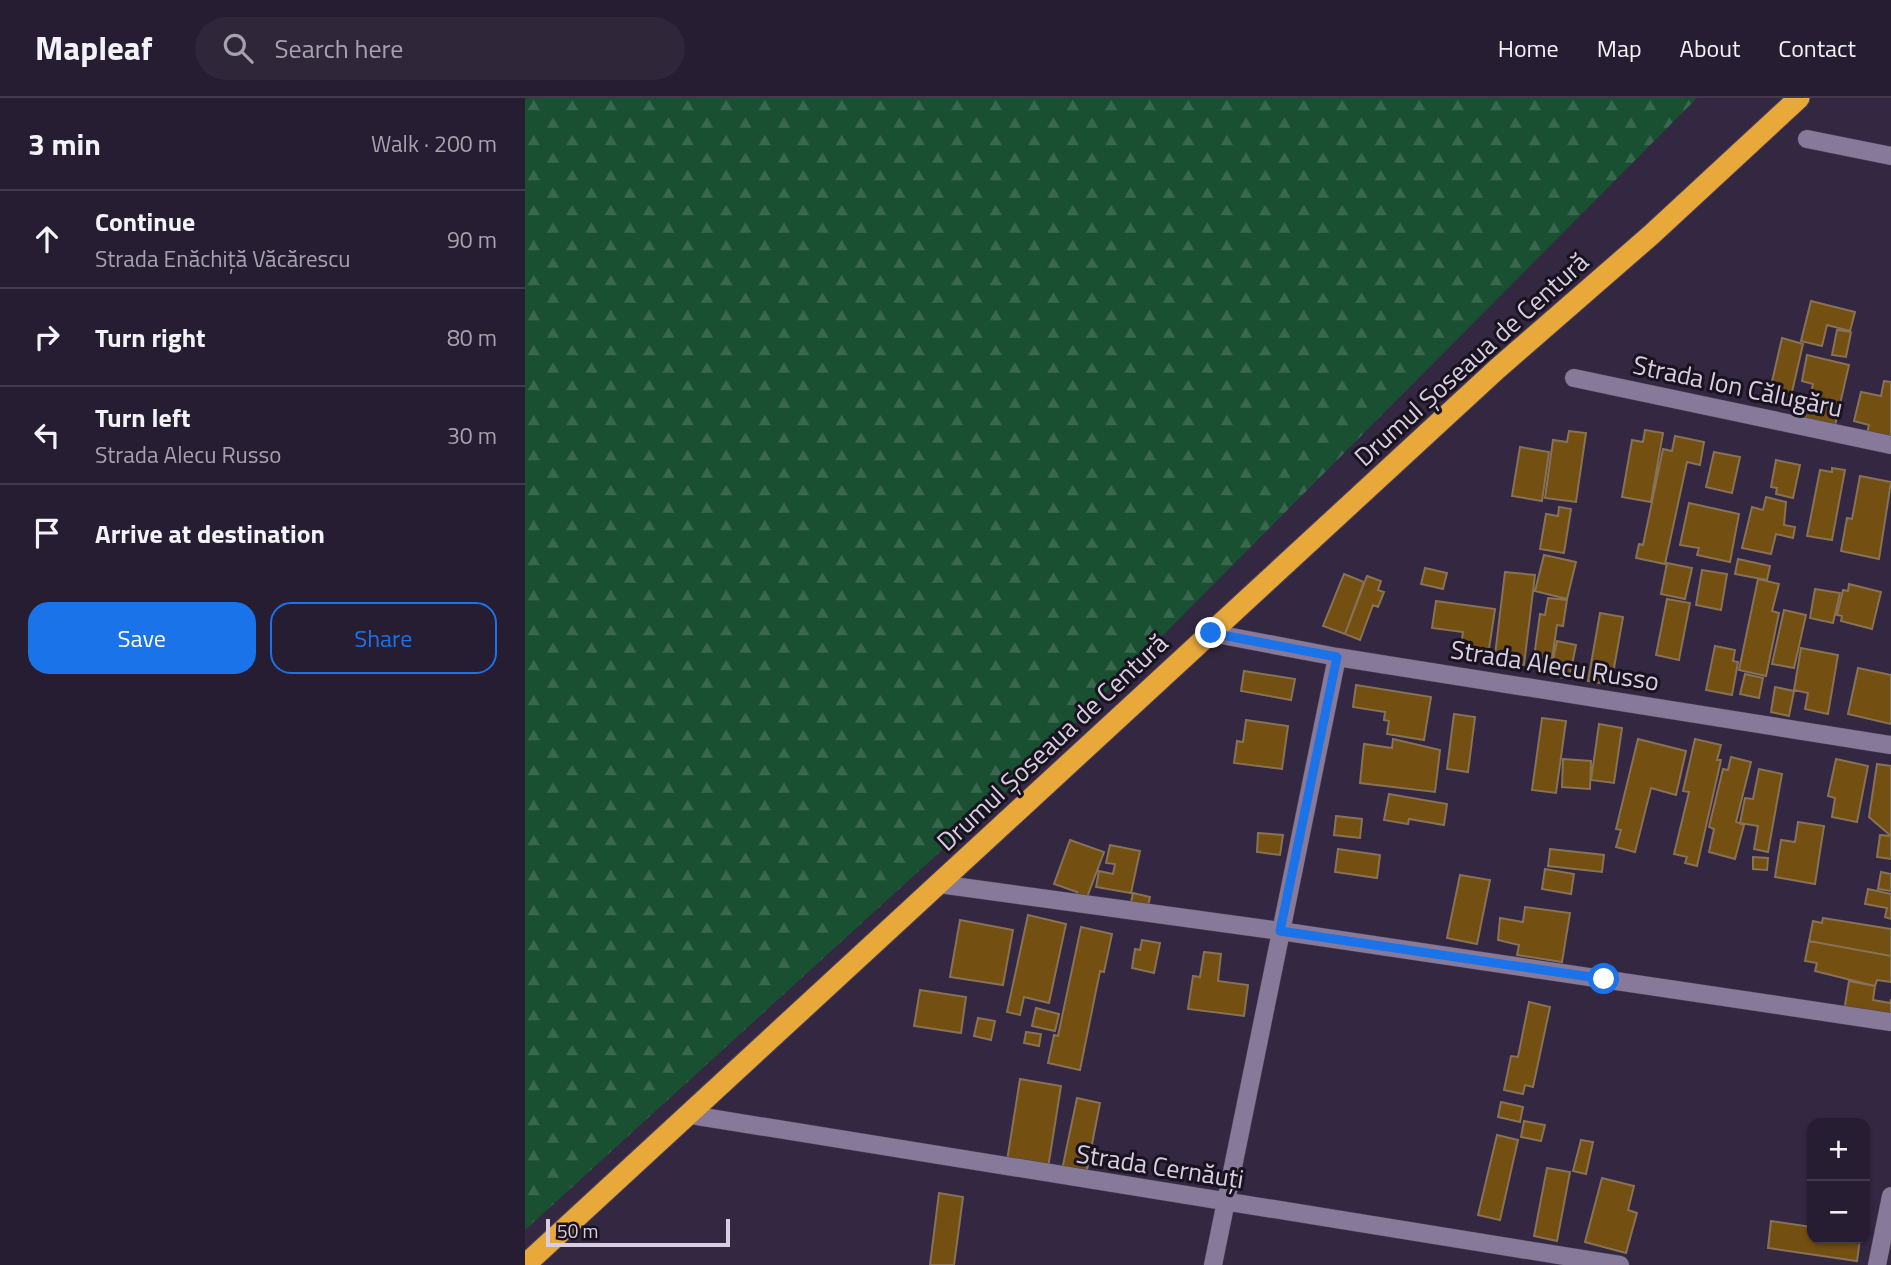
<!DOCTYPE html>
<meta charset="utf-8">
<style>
:root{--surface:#271d32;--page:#2f263a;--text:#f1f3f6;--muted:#a4a2ac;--line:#433b4d;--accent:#1a73e8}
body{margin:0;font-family:"Titillium Web",sans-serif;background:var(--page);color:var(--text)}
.controls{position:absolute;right:21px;bottom:21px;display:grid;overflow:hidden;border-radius:14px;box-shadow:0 2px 5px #0004}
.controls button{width:63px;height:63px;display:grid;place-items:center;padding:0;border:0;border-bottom:2px solid var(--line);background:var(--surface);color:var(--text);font:35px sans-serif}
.scale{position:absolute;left:21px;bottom:18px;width:184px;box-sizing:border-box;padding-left:7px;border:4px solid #d7cfe1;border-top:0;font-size:19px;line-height:24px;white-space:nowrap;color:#d7cfe1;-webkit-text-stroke:5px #19131f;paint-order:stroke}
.stop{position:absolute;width:21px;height:21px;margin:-16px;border:5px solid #1a73e8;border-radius:50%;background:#fff}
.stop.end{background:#1a73e8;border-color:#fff;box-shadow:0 2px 7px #0008}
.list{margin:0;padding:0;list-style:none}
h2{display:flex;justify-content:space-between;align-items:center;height:91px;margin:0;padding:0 28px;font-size:30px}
h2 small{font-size:23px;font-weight:400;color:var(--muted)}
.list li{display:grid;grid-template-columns:46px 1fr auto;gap:21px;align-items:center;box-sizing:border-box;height:98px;padding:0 28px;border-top:2px solid var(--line)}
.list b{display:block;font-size:26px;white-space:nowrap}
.list p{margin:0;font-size:23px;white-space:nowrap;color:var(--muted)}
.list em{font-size:23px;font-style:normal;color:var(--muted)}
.actions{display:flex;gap:14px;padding:21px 28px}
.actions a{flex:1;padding:16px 0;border:2px solid var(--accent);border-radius:21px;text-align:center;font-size:24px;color:var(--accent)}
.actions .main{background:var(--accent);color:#fff}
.icon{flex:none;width:38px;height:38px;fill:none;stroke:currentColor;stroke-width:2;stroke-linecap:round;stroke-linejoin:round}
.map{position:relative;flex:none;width:1366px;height:1167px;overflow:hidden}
header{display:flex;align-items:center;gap:42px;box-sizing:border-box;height:98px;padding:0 35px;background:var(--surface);border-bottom:2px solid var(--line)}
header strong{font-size:33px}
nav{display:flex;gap:38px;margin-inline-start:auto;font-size:24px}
.search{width:490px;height:63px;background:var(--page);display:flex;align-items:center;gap:18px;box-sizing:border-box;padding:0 24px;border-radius:38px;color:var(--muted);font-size:26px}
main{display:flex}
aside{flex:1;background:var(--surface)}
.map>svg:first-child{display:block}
.forest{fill:url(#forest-firs)}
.building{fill:#734f11;stroke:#877255;stroke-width:2}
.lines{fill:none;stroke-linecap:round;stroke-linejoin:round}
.minor-casing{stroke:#4d4258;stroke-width:19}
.highway-casing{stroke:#4d4258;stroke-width:23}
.minor{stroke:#877999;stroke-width:18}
.highway{stroke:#e9a93a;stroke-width:21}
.route{stroke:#1a73e8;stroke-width:9}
.labels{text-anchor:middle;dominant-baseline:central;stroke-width:6;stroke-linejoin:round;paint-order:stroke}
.street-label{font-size:26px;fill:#d7cfe1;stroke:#19131f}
</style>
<header>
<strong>Mapleaf</strong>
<div class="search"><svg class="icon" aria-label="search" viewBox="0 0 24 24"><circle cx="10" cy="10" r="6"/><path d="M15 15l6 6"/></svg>Search here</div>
<nav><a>Home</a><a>Map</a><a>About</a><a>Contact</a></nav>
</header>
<main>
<aside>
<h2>3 min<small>Walk · 200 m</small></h2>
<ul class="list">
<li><svg class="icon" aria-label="ahead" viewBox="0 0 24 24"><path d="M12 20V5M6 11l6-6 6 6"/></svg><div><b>Continue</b><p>Strada Enăchiță Văcărescu</p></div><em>90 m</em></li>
<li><svg class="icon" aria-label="right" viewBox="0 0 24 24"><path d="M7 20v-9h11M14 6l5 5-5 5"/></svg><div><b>Turn right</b></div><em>80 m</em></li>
<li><svg class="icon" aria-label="left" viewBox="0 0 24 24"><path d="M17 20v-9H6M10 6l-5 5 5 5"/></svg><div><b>Turn left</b><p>Strada Alecu Russo</p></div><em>30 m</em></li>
<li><svg class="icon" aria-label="arrive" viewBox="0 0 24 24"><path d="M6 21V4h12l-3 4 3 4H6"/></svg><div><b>Arrive at destination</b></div></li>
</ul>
<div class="actions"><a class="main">Save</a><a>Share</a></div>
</aside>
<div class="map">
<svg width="1366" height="1167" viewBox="0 0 1366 1167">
<defs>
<pattern id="forest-firs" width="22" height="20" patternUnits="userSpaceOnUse" patternTransform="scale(1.75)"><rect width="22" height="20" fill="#195031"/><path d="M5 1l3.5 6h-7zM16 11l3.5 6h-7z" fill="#3a684f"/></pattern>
</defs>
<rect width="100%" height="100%" fill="#342742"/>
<path class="forest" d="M0 0H1172L496 680 0 1132Z"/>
<path class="building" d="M1286 203 1330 214 1325 233 1302 227 1297 248 1276 243Z
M1312 232 1326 234 1321 259 1307 257Z
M1257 240 1278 246 1264 307 1243 301Z
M1282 257 1324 267 1309 332 1279 325 1288 286 1277 283Z
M1359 283 1366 284V340L1342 335 1344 327 1329 323 1336 294 1356 298Z
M1120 332 1138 335 1126 404 1097 399 1107 342 1118 344Z
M1044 333 1061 335 1051 404 1020 400 1028 342 1042 344Z
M1150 338 1179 344 1175 367 1162 364 1140 466 1111 460 1114 446 1118 447 1138 351 1147 353Z
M995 349 1024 354 1017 403 987 398Z
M1189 354 1215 359 1207 395 1181 389Z
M1251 362 1275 367 1268 400 1251 396 1252 390 1246 389Z
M1307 370 1320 372 1307 442 1282 438 1295 372 1307 374Z
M1335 378 1366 384 1354 461 1316 453 1322 420 1327 421Z
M1241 399 1261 404 1259 427 1270 429 1268 440 1251 436 1246 456 1217 450 1227 409 1238 412Z
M1164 405 1214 416 1205 464 1172 457 1174 450 1155 447Z
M1034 409 1046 411 1039 455 1015 451 1021 416 1033 418Z
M1019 457 1051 464 1042 501 1010 493Z
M1213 461 1245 468 1242 482 1210 476Z
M1142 465 1167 470 1160 501 1136 496Z
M900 470 922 475 918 491 896 486Z
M1177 472 1202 476 1196 512 1171 507Z
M980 474 1010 477 999 567 981 565 982 558 970 557Z
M819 476 839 484 820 536 798 528Z
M842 478 856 483 853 492 859 494 853 509 848 507 835 542 820 536Z
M1233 481 1254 486 1247 513 1254 515 1241 578 1214 572Z
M1324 486 1356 494 1347 531 1316 523 1317 518 1312 517 1318 492 1323 493Z
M1290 491 1315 495 1308 525 1285 520Z
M1023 500 1042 502 1038 528 1032 527 1027 561 1009 559 1015 516 1020 517Z
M1142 501 1165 505 1154 562 1131 557Z
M911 503 970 511 964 551 936 547 938 534 907 530Z
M1259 512 1281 517 1269 570 1247 566Z
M1075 515 1098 519 1086 587 1063 583Z
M1032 543 1051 547 1044 581 1025 577Z
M1190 548 1210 552 1208 563 1213 564 1207 597 1181 592Z
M1276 550 1313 557 1303 616 1280 611 1283 595 1269 592Z
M1333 570 1366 577V626L1323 616Z
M719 573 770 581 766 602 716 593Z
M1220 576 1238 580 1234 600 1215 596Z
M831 587 906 599 899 642 862 636 864 623 859 622 860 614 828 609Z
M1250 589 1269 593 1264 618 1246 614Z
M929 616 950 619 943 674 922 671Z
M1017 620 1041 623 1031 695 1007 692Z
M721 622 763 628 757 671 709 665 712 643 718 644Z
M1074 626 1097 630 1089 685 1066 682Z
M868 641 915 652 910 694 835 685 839 646 867 650Z
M1113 641 1161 653 1151 697 1126 690 1110 754 1091 749 1096 732 1091 731Z
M1170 641 1196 647 1192 662H1196L1172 768 1160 765 1162 759 1149 756 1164 694 1158 693Z
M1206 659 1226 664 1211 724 1219 727 1210 761 1184 754 1189 731 1184 729 1198 671 1203 672Z
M1038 661 1066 663 1065 691 1037 689Z
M1311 661 1343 668 1332 724 1307 719 1310 700 1303 698Z
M1352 666 1366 668V738L1344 719Z
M1234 671 1257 676 1243 754 1229 751 1233 728 1215 725 1220 700 1228 701Z
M864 696 922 706 919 727 884 721 883 726 859 722Z
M811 718 837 721 835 740 809 737Z
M1273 724 1299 728 1290 786 1250 779 1256 742 1270 744Z
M733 735 758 737 755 757 732 754Z
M1355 737 1366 738V761L1352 759Z
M545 742 579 754 561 802 551 798 552 794 529 786Z
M585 747 615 753 606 795 571 789 574 773 588 776 590 766 581 765Z
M813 751 855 757 852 780 810 774Z
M1025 751 1079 757 1077 774 1023 768Z
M1228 759 1243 760 1242 772 1228 771Z
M1020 771 1049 776 1046 796 1017 791Z
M1356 774 1366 776V793L1353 791Z
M935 777 965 782 952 846 922 840Z
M1343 791 1366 796V821L1360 819 1362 810 1340 806Z
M608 795 625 799 622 813 605 809Z
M1000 809 1045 815 1037 864 992 857 994 847 973 842 975 820 998 824Z
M503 817 541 826 524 905 499 899 495 917 482 914Z
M1298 820 1366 831V858L1284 843 1288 823 1297 825Z
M435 822 488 832 478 887 425 879Z
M556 829 587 836 579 874 575 873 555 972 523 965 529 937 533 938Z
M617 842 635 845 629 875 607 870 610 851 615 852Z
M1284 843 1366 858V884L1352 882 1350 888 1290 873 1292 865 1280 863Z
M679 854 696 856 693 883 723 887 719 918 663 911 668 878 675 879Z
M1324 883 1350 888 1348 902 1365 905 1366 901V922L1319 913Z
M395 892 441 899 436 935 389 928Z
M1004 904 1025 909 1008 989 1000 987 998 996 979 992 986 958 993 959Z
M511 910 534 916 530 933 507 928Z
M453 920 470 923 466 942 449 938Z
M501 934 516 936 514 948 499 945Z
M495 981 536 988 523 1070 482 1063Z
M552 1000 575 1005 561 1077 537 1072Z
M976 1004 998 1009 995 1024 973 1019Z
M999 1023 1020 1027 1016 1043 996 1039Z
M972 1037 993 1042 975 1122 953 1117Z
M1056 1042 1068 1044 1061 1076 1048 1073Z
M1022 1070 1045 1074 1032 1143 1009 1138Z
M1077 1080 1109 1088 1103 1112 1112 1115 1101 1155 1060 1144Z
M414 1095 438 1099 429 1167H405Z
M1246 1123 1287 1129V1141H1335L1332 1163 1243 1150Z"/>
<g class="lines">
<defs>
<path id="minor" d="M1282 41 1366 58
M1049 280 1366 347
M686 535 812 559 1366 647
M414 786 755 833 1366 924
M166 1017 1095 1167
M688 1167 812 559
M1352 1167 1366 1098"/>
<path id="highway" d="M0 1167 972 271 1126 137 1274 0"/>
</defs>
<use href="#minor" class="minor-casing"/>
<use href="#highway" class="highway-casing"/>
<use href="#minor" class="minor"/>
<use href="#highway" class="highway"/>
</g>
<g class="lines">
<path class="route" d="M686 535 812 559 755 833 1079 881"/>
</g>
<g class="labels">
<g class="street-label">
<text transform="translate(946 261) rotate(-42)">Drumul Șoseaua de Centură</text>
<text transform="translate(1213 288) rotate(12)">Strada Ion Călugăru</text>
<text transform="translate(1030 567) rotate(9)">Strada Alecu Russo</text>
<text transform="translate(527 644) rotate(-43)">Drumul Șoseaua de Centură</text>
<text transform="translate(635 1068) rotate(9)">Strada Cernăuți</text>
</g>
</g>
</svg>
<div class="controls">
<button>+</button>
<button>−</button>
</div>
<div class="scale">50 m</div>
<div class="stop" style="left:1079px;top:881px"></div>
<div class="stop end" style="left:686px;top:535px"></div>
</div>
</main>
